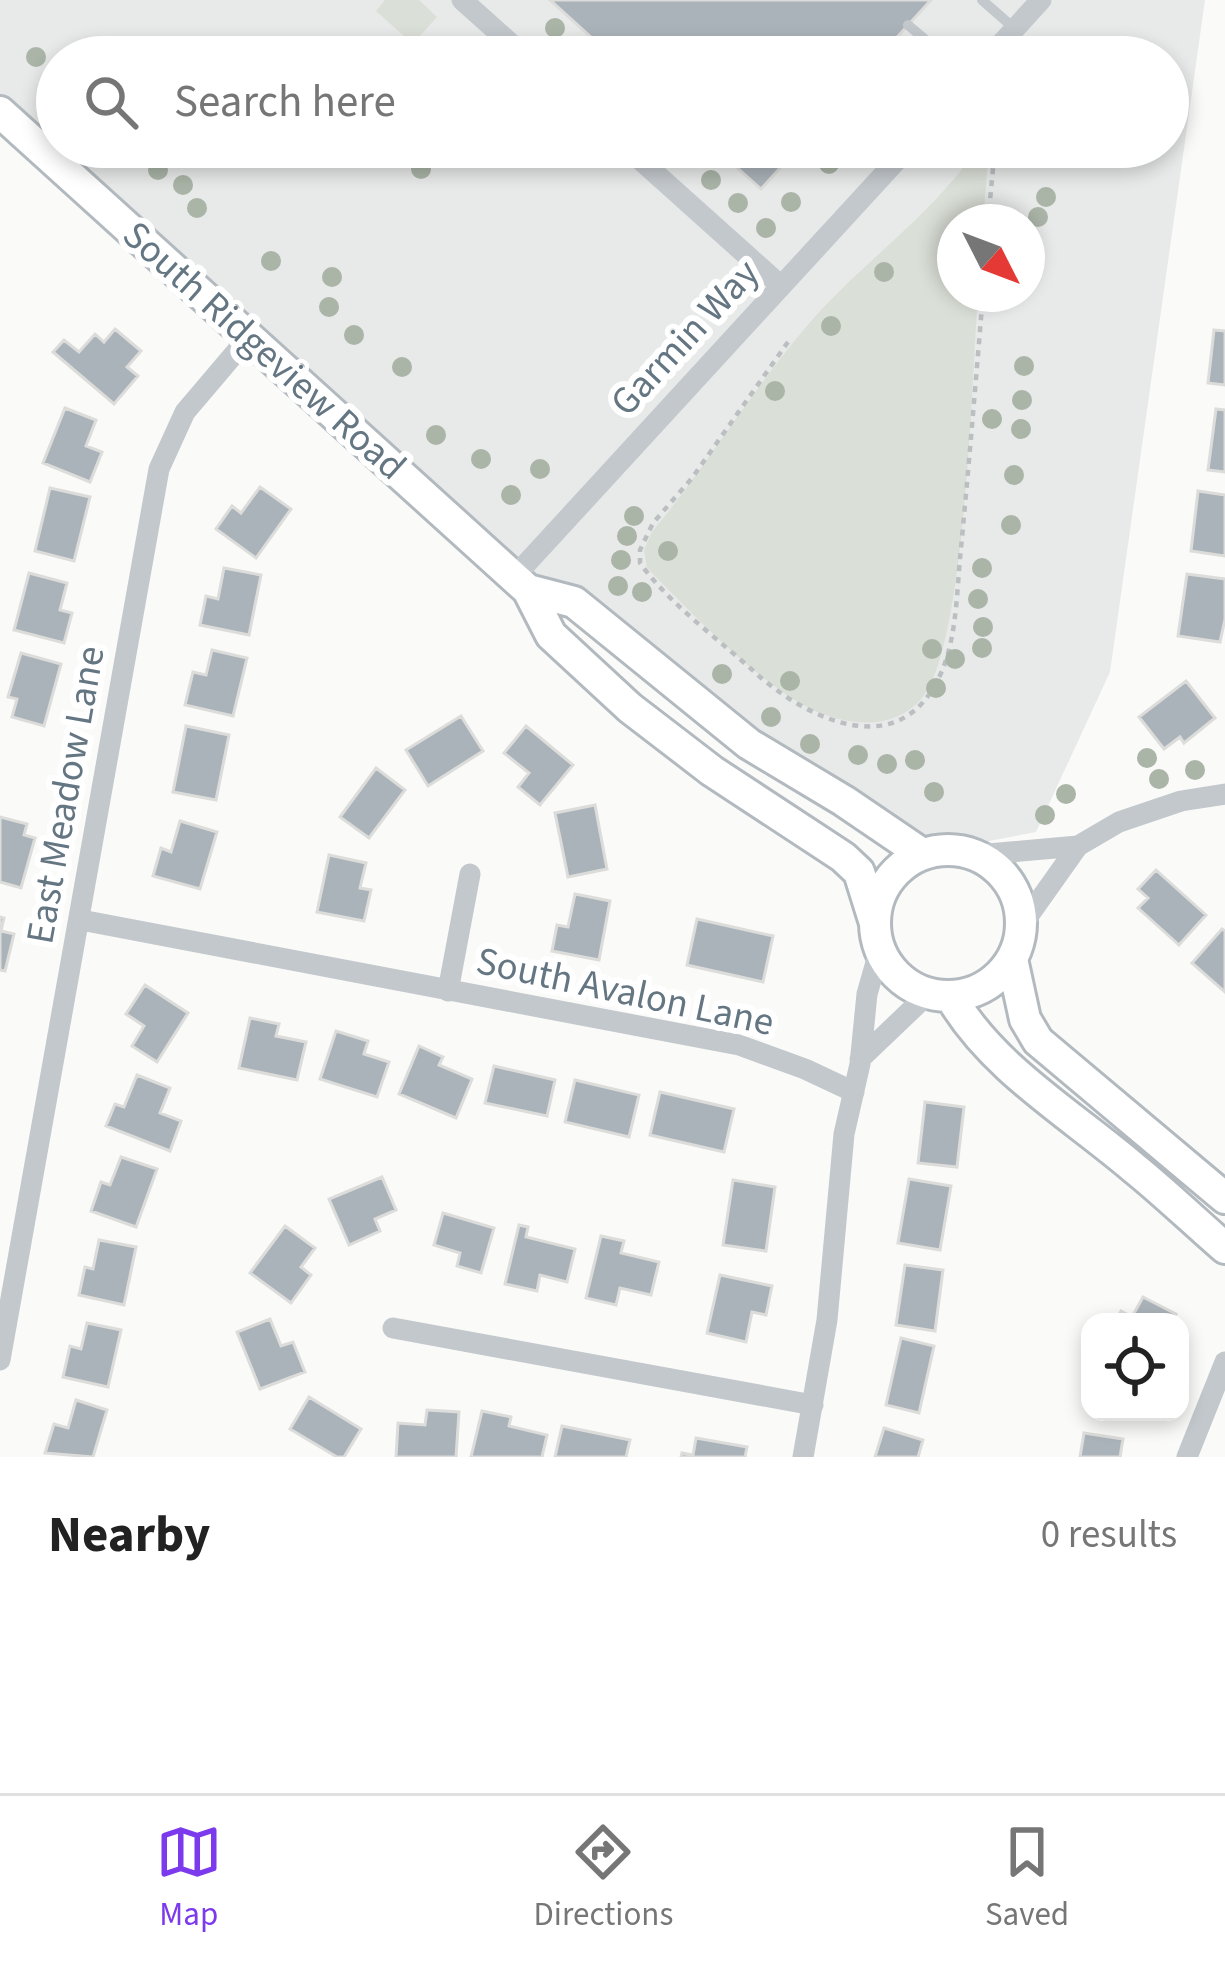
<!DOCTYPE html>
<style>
:root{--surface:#fff;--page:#f2f2f2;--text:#222;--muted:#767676;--line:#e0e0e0;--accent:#7c3aed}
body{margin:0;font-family:"Source Sans 3",sans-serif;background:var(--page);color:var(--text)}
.controls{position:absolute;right:36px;bottom:36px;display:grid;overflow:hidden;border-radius:24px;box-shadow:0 6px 18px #0003}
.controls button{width:108px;height:108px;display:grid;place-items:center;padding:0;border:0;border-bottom:3px solid var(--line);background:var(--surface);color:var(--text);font:60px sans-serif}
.compass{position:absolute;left:937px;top:204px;width:108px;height:108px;border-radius:50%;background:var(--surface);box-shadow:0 6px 18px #0003;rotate:132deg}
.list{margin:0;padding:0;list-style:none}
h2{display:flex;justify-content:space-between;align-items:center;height:156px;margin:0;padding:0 48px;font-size:51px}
h2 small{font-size:39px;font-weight:400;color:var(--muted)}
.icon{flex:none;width:66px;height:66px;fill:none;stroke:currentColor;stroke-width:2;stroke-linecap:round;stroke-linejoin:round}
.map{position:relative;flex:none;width:1225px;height:1457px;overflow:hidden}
.search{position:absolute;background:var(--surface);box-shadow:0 6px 18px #0003;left:36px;right:36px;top:36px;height:132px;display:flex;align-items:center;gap:30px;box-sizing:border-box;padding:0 42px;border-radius:66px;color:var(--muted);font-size:45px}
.sheet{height:336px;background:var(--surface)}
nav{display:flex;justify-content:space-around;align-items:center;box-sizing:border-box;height:168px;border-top:3px solid var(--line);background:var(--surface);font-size:33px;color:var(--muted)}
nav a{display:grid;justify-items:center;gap:6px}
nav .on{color:var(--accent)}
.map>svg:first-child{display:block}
.built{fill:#e8e9e9;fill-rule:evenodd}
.green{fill:#dadfd7}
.building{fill:#aab3b9;stroke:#dcdcda;stroke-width:3}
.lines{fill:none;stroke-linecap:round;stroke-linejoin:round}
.secondary-casing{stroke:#b3babf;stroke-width:36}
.path{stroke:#bbbfc2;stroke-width:4.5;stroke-dasharray:6 6;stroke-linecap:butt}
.lane{stroke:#c3c8cc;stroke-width:10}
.street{stroke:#c3c8cc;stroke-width:21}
.secondary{stroke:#fff;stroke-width:30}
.tree{fill:#aab4a7}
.labels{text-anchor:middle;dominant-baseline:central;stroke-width:12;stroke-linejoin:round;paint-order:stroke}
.street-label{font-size:39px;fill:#657683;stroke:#fff}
</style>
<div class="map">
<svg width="1225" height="1457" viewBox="0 0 1225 1457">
<rect width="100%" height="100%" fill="#fafaf8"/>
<path class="built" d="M0 0H1205L1110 672 1036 832 922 854 528 590 0 112ZM57 57H1168V147H57ZM955 222H1027V294H955Z"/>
<path class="green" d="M385 0H419L437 17 409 48 401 41 404 36 376 11Z
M978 147H989L983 222H955V294H978C972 373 966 646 922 698 894 731 849 726 813 710 757 683 692 613 647 568L644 550 652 532C709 463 754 386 813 319 866 259 933 215 978 147Z"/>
<path class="building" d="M550 0H931L879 57H613Z
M714 147H799L761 189Z
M115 329 141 351 127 367 138 376 114 404 53 352 64 340 79 352 95 334 104 342Z
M1214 330 1225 331V385L1208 383Z
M65 408 96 420 86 446 102 452 90 482 43 463Z
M1216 409 1225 410V472L1208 470Z
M260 487 291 509 256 558 216 529 232 506 241 513Z
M50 488 90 497 74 561 35 551Z
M1198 491 1225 495V556L1191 551Z
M224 568 261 575 249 635 200 625 206 596 218 599Z
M29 573 67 583 60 610 72 613 64 643 14 630Z
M1187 574 1225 579V619L1220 642 1178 636Z
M212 650 247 658 233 716 185 705 193 672 206 675Z
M21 653 61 664 44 726 12 717 17 699 8 697Z
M1186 681 1215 718 1184 743 1180 737 1164 749 1139 717Z
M461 716 483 751 428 786 406 750Z
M186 726 229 735 216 800 173 792Z
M526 726 573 765 540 805 518 787 529 773 504 753Z
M376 768 405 790 369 838 340 817Z
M595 805 607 869 568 877 555 813Z
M0 817 27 824 24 835 35 838 21 888 0 882Z
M180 821 217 832 200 889 153 876 161 848 171 852Z
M329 855 366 863 360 888 371 890 364 921 317 912Z
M1156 870 1206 915 1179 945 1138 908 1148 898 1138 889Z
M575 894 610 901 599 960 552 951 557 925 568 927Z
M0 917 4 918 1 931 14 934 5 971 0 970Z
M697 919 773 936 763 982 687 965Z
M1222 929 1225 931V992L1192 963Z
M145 985 188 1013 157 1062 132 1046 144 1026 126 1014Z
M250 1018 279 1024 276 1036 306 1042 297 1080 239 1068Z
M336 1031 368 1041 364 1054 389 1062 377 1097 320 1079Z
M419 1046 443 1057 439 1065 472 1079 456 1118 399 1094Z
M494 1066 555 1080 547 1116 485 1103Z
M137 1075 170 1088 160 1113 181 1121 170 1151 106 1126 115 1104 124 1107Z
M575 1080 639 1095 629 1137 565 1122Z
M660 1092 734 1109 724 1152 650 1135Z
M925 1102 964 1107 957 1167 918 1163Z
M121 1157 157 1169 136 1227 91 1211 101 1182 110 1185Z
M382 1177 396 1210 375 1219 380 1231 349 1245 329 1199Z
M909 1179 951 1186 940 1250 898 1243Z
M733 1180 775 1187 766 1251 723 1245Z
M443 1213 494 1228 481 1273 457 1266 460 1253 434 1245Z
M519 1225 528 1227 526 1237 575 1249 567 1282 540 1275 537 1291 505 1284Z
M285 1226 315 1248 301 1267 311 1275 291 1303 250 1273Z
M601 1236 624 1241 621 1253 659 1262 651 1295 620 1288 616 1305 586 1298Z
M99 1240 136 1247 124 1305 79 1295 85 1267 93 1269Z
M905 1265 943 1270 935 1331 896 1325Z
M720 1275 772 1286 766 1315 752 1312 746 1342 707 1333Z
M1143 1297 1176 1314 1171 1322H1115L1121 1311 1132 1317Z
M270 1319 281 1346 293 1342 305 1372 260 1389 237 1332Z
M87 1323 121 1330 108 1387 63 1377 70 1346 81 1349Z
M901 1338 934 1346 919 1413 886 1405Z
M309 1397 361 1429 344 1457H337L290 1429Z
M76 1400 107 1410 93 1457 45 1453 54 1424 68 1428Z
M427 1410 459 1412 456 1457H396L398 1423 425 1425Z
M482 1411 511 1417 509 1426 547 1435 542 1457H471Z
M562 1426 630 1440 626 1457H555Z
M884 1428 923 1440 918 1457H875Z
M1084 1433 1123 1439 1120 1457H1080Z
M696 1438 747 1447 745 1457H681L682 1453 693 1455Z"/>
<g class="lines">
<defs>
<path id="secondary" d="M0 112 528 590 551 635 630 708 712 771 843 857 859 872 874 920
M528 590 574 602 749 744 844 801 922 854
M875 923a73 73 0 1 1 146 0a73 73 0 1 1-146 0Z
M1012 959 1025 1019 1038 1041 1225 1198
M951 997C992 1068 1072 1115 1134 1168 1165 1193 1195 1222 1225 1248"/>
</defs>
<use href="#secondary" class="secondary-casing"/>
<path class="path" d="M988 222 995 147
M788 342 692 478 653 523 640 550V563C671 606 720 640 759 676 805 716 889 759 932 690 958 650 956 594 961 548 969 464 976 379 983 294"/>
<path class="lane" d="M982 0 1015 29
M908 25 946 57"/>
<path class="street" d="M462 0 526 57
M989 57 1041 0
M626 147 781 286
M514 577 909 147
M977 855 1078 846 1119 822 1181 801 1225 794
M81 920 739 1045 805 1069 854 1092
M1022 925 1078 846
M448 991 470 874
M860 1059 928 994
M393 1328 813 1405
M0 1360 159 469 185 412 247 339
M803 1457 827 1320 844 1134 860 1064 867 994 879 952
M1187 1457 1225 1362"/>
<use href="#secondary" class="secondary"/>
</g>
<g class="tree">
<circle cx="555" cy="28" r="10"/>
<circle cx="36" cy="57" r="10"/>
<circle cx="829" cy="164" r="10"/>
<circle cx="421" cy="169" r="10"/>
<circle cx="158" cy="170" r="10"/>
<circle cx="711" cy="180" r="10"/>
<circle cx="183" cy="185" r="10"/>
<circle cx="1046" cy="197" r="10"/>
<circle cx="791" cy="202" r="10"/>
<circle cx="738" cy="203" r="10"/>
<circle cx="197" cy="208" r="10"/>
<circle cx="1038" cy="217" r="10"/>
<circle cx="766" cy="228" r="10"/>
<circle cx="271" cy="261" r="10"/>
<circle cx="884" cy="272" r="10"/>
<circle cx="332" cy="277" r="10"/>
<circle cx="329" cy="307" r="10"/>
<circle cx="831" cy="326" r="10"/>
<circle cx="354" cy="335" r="10"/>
<circle cx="1024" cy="366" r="10"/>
<circle cx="402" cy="367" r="10"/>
<circle cx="775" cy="391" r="10"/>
<circle cx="1022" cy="400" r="10"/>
<circle cx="992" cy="419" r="10"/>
<circle cx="1021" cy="429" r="10"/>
<circle cx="436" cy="435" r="10"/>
<circle cx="481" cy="459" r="10"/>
<circle cx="540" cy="469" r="10"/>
<circle cx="1014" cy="475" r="10"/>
<circle cx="511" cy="495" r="10"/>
<circle cx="634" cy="516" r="10"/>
<circle cx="1011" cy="525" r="10"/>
<circle cx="627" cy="536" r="10"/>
<circle cx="668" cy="551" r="10"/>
<circle cx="621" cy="560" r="10"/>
<circle cx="982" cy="568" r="10"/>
<circle cx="618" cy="586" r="10"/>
<circle cx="642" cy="592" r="10"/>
<circle cx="978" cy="599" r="10"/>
<circle cx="983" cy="627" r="10"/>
<circle cx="982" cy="648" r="10"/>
<circle cx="932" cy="649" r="10"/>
<circle cx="955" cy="659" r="10"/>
<circle cx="722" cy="674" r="10"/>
<circle cx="790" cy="681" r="10"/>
<circle cx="936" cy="688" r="10"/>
<circle cx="771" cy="717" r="10"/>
<circle cx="810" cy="744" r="10"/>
<circle cx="858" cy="755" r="10"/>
<circle cx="1147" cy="758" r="10"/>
<circle cx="915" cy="760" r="10"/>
<circle cx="887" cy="764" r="10"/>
<circle cx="1195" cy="770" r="10"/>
<circle cx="1159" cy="779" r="10"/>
<circle cx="934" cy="792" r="10"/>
<circle cx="1066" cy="794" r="10"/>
<circle cx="1045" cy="815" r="10"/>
</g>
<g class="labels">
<g class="street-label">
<text transform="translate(685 338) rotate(-47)">Garmin Way</text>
<text transform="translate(264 351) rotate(42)">South Ridgeview Road</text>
<text transform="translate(66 795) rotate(-80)">East Meadow Lane</text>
<text transform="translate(625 992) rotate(12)">South Avalon Lane</text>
</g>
</g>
</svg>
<div class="controls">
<button><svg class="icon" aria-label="locate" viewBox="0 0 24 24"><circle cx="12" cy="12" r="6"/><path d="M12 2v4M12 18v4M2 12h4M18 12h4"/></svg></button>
</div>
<svg class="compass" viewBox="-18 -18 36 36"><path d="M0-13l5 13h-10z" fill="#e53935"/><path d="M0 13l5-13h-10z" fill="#767676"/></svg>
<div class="search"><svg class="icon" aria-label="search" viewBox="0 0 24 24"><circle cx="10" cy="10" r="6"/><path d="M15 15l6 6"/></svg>Search here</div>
</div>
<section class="sheet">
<h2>Nearby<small>0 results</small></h2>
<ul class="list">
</ul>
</section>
<nav>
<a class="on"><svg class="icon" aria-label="map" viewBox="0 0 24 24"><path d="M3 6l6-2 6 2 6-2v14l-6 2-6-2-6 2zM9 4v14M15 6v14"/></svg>Map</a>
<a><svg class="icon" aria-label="directions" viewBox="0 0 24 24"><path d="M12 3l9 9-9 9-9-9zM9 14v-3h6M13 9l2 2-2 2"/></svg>Directions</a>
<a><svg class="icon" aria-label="saved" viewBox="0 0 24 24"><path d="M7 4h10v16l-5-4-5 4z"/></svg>Saved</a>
</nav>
